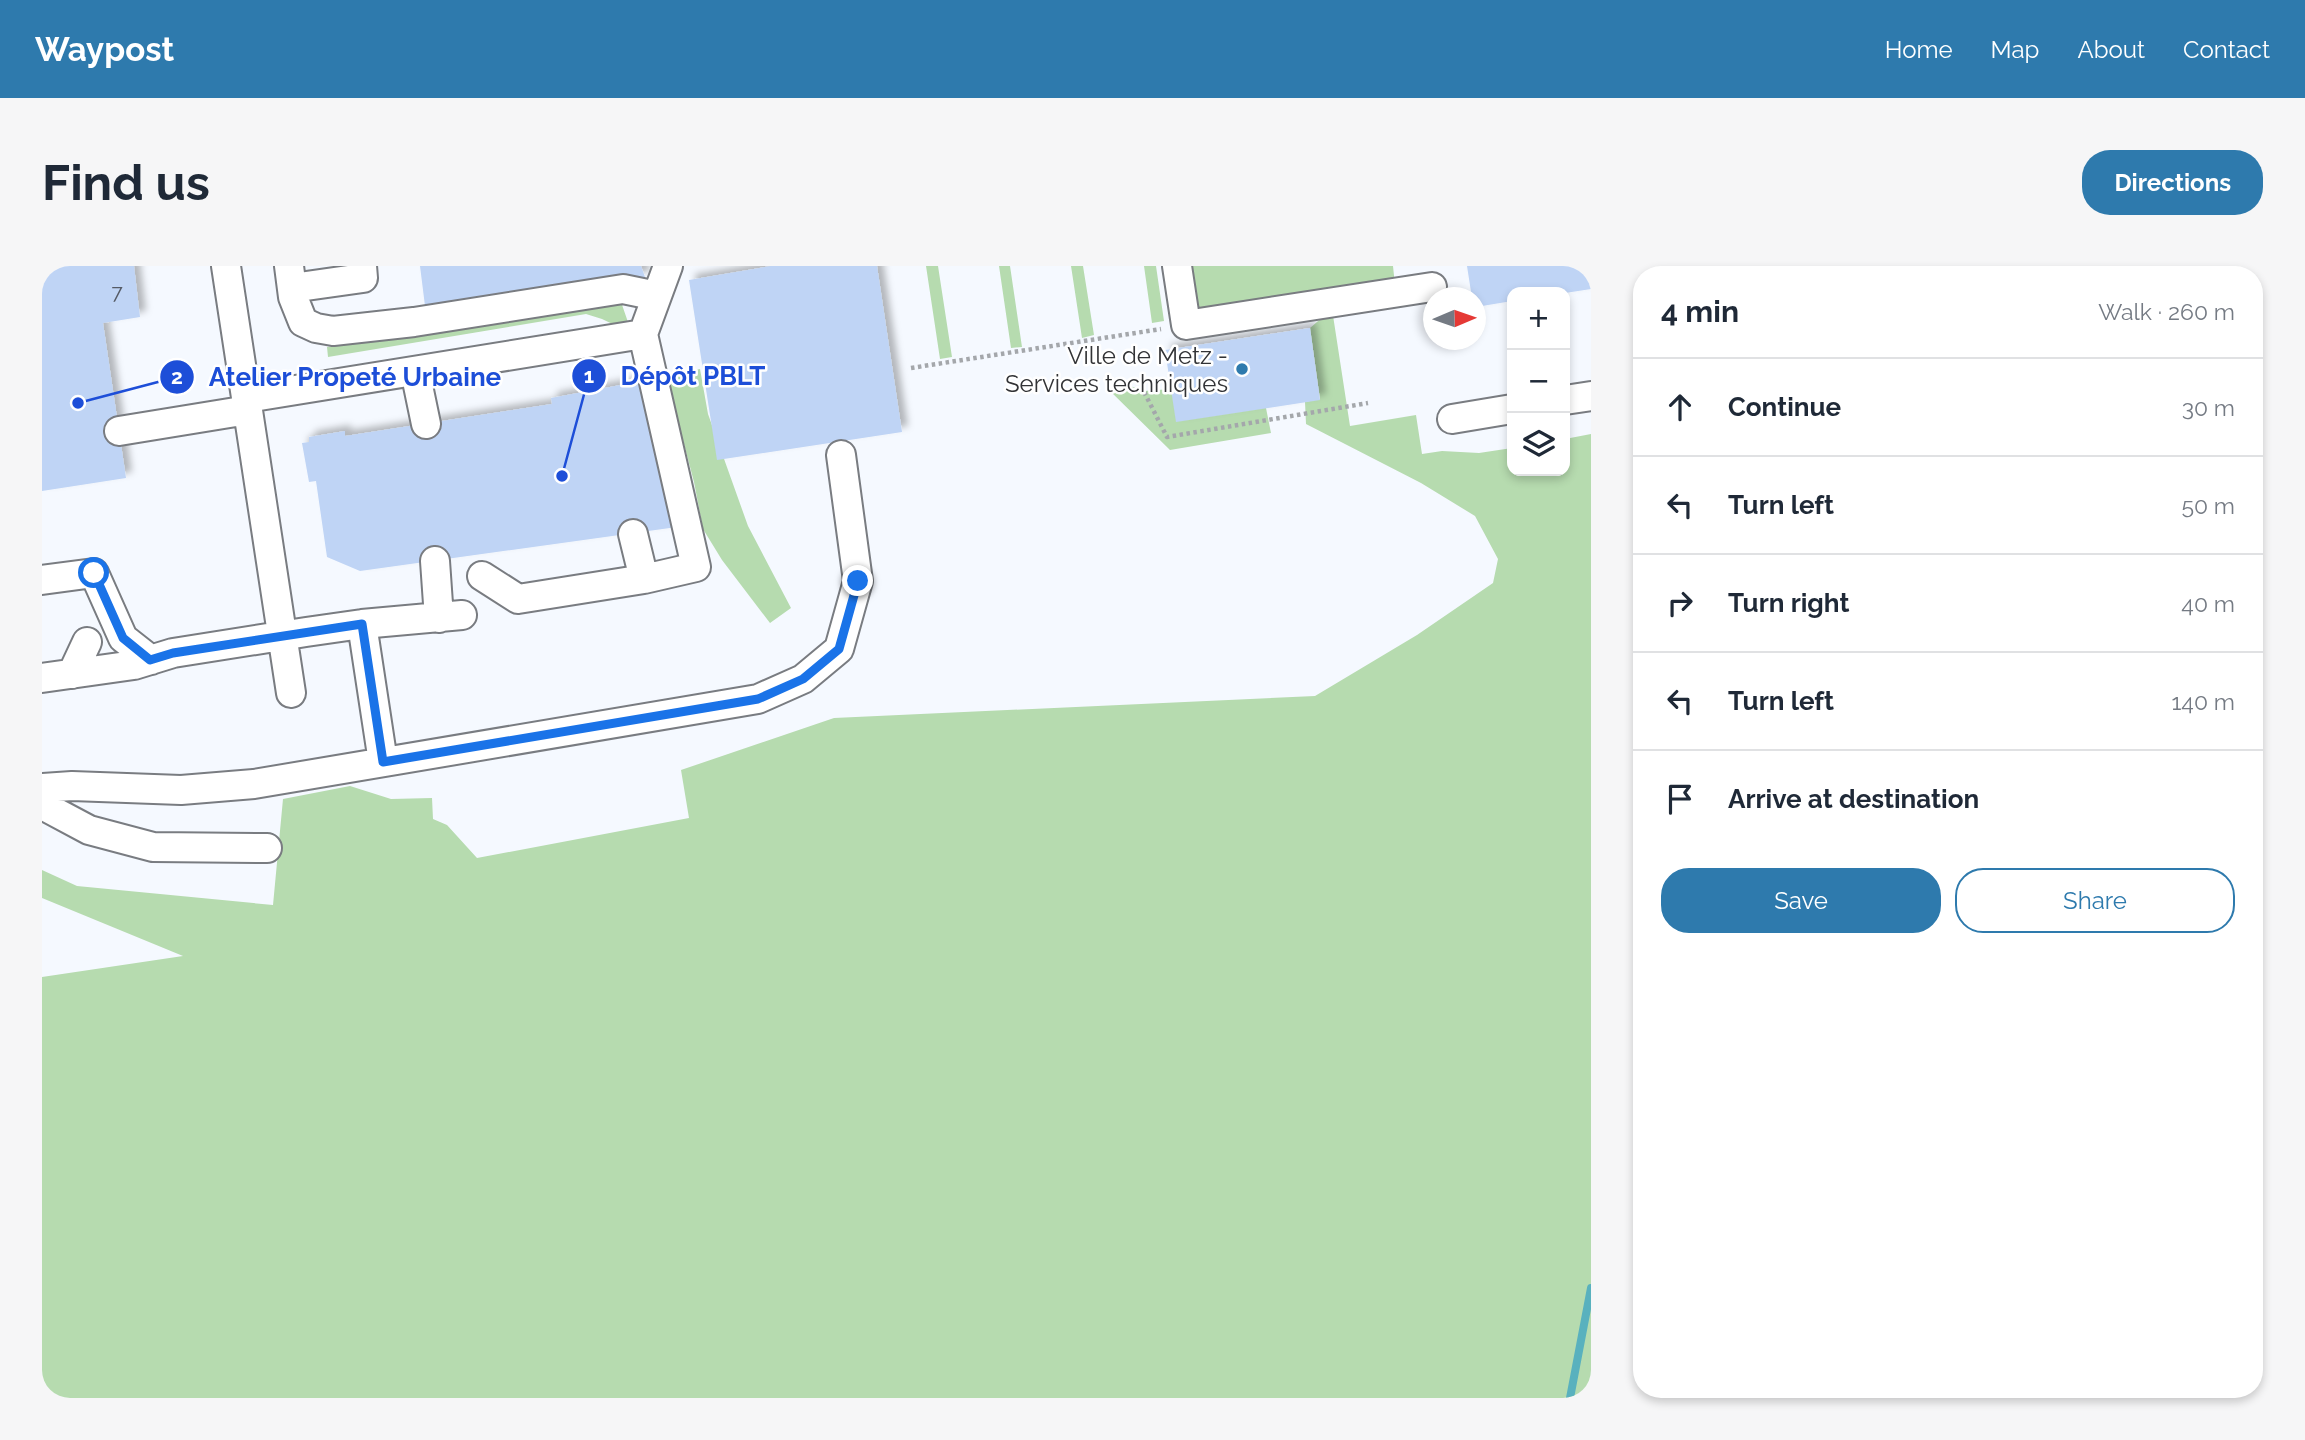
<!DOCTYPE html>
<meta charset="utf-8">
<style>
:root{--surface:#fff;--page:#f6f6f7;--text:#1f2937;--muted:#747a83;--line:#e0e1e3;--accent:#2e7aad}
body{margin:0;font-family:Raleway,sans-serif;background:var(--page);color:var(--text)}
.controls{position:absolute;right:21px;top:21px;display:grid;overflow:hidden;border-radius:14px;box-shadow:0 4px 10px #0003}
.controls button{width:63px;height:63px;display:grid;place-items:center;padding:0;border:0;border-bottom:2px solid var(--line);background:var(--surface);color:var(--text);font:35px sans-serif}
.compass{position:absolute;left:1381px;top:21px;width:63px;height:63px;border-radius:50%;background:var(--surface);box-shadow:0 4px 10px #0003;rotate:88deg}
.stop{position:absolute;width:21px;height:21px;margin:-16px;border:5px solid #1a73e8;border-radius:50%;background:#fff}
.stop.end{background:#1a73e8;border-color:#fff;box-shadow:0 2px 7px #0008}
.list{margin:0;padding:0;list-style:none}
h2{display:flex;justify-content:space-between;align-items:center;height:91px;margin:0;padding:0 28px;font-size:30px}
h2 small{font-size:23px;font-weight:400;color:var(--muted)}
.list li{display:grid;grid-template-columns:46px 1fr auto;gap:21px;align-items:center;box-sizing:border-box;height:98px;padding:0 28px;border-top:2px solid var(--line)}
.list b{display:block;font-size:26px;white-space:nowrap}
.list em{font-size:23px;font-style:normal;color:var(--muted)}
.actions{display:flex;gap:14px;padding:21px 28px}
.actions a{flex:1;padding:16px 0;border:2px solid var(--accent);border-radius:28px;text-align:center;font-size:24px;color:var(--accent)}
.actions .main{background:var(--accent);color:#fff}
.icon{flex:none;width:38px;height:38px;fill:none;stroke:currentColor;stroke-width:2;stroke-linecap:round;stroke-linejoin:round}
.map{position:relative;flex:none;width:1549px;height:1132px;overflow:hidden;border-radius:28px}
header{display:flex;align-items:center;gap:42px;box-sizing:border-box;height:98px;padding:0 35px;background:var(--accent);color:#fff}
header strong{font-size:33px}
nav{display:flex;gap:38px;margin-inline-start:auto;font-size:24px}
.intro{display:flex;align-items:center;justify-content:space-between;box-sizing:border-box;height:168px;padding:0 42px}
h1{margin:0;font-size:49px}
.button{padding:18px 32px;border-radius:28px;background:var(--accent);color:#fff;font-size:24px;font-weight:700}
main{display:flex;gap:42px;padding:0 42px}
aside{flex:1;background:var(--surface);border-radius:28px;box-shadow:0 4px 10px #0003}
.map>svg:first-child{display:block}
.green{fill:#b6dbaf}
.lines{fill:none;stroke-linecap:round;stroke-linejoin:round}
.stream{stroke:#59b1be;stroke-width:8}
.building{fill:#bfd4f5;filter:url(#shadow)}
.minor-casing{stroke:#797c81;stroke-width:32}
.path{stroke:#a4a7ab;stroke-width:4.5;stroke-dasharray:3.5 3.5;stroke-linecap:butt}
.minor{stroke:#fff;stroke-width:28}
.route{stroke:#1a73e8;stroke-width:9}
.poi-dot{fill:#2e7aad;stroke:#fff;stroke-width:2.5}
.labels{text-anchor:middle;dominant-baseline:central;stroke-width:5;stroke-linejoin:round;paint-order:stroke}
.number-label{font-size:21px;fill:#555b66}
.poi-label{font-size:24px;fill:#323336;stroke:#fff;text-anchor:end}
.leader{fill:none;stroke:#1d4ed8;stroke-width:2.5}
.callout-dot{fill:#1d4ed8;stroke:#fff;stroke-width:2.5}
.mark-label{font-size:21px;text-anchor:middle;font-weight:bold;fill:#fff}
.callout-label{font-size:26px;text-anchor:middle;font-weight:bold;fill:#1d4ed8;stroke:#fff;stroke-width:5;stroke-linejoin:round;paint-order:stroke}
</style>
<header>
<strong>Waypost</strong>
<nav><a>Home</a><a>Map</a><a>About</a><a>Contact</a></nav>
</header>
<div class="intro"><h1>Find us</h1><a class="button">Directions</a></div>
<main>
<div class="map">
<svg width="1549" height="1132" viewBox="0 0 1549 1132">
<defs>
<filter id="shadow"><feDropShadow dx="6" dy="-6" stdDeviation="3.5" flood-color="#0004"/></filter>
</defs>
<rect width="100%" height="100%" fill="#f5f9ff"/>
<path class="green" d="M884 0H896L910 91 898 93Z
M957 0H968L980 81 969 82Z
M1029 0H1041L1052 69 1040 72Z
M1102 0H1114L1122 55 1110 57Z
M1149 0H1351L1353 19 1156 51Z
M578 33 587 59 583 64 560 53 544 48 286 91 285 81Z
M1290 43 1308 160 1374 149 1380 188 1400 185 1437 187 1470 182V205H1523V173L1549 168V1132H0V711L141 690 0 632V604L35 620 231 639 241 533 308 520 349 533 390 532 391 553 405 559 435 592 647 552 639 504 792 452 1273 430 1375 369 1451 317 1456 293 1433 250 1379 217 1264 158 1263 136 1278 133 1268 62Z
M658 103 666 148 706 260 749 342 728 357 680 294 661 263 652 216 624 110Z
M1085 119 1102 125 1129 123 1224 142 1229 167 1128 184 1066 123Z"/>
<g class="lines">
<path class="stream" d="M1528 1132 1549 1022"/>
</g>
<path class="building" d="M0 0H92L98 51 61 57 84 212 0 225Z
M378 0H599L603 11 383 40Z
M729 0H835L860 166 675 194 647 14Z
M1425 0H1549V23L1523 27 1470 26V35L1434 41V32H1430Z
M1268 62 1278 134 1134 156 1123 84Z
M600 115 635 261 318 305 285 291 274 215 267 216 260 177 267 176V171L303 165V170L510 138 509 132Z"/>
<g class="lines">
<defs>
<path id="minor" d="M184 0 249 427
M247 0 251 31 261 56 274 62 291 65 372 56 581 23 615 30
M1135 0 1144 59 1390 21
M250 22 321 12 320 0
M373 105 384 158
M204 132 601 68
M1523 134 1549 130
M1410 153 1470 143
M77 165 206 144
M591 268 602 313
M393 295 397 352
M440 310 476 333 602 313 654 301 601 68 626 0
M0 314 52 307 81 372 109 394
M320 358 341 496
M30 408 45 376
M0 412 92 399 131 387 264 366 320 358 420 349
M0 522 30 520 139 524 212 518 716 433 761 413 797 383 816 315 799 189
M0 539 47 564 111 581 225 582"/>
</defs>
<use href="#minor" class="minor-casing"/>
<path class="path" d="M869 102 1119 63
M1099 120 1125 171 1326 137"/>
<use href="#minor" class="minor"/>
</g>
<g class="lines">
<path class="route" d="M52 307 81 372 108 394 131 387 320 358 341 496 716 433 761 413 797 383 816 315"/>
</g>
<circle class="poi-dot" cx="1200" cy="103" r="7"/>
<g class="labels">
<g class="number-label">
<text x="75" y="25">7</text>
</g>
<g class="poi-label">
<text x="1186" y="89">Ville de Metz -<tspan x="1186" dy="28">Services techniques</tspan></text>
</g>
</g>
<path class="leader" d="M520 210L547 110M36 137L135 111"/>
<g class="callout-dot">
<circle cx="520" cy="210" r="7"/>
<circle cx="36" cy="137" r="7"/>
<circle cx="547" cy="110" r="18"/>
<circle cx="135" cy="111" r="18"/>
</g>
<g class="mark-label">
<text x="547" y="117">1</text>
<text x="135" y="118">2</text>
</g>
<g class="callout-label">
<text x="651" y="119">Dépôt PBLT</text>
<text x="313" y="120">Atelier Propeté Urbaine</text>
</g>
</svg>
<div class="controls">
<button>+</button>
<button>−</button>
<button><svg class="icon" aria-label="layers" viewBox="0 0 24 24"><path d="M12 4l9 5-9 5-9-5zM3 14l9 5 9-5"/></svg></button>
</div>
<svg class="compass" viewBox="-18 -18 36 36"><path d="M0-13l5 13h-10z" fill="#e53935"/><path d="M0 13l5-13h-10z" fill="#747a83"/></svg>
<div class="stop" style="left:52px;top:307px"></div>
<div class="stop end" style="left:816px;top:315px"></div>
</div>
<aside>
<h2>4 min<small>Walk · 260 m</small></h2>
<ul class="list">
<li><svg class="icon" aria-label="ahead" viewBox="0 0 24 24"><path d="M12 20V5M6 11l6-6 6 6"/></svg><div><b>Continue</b></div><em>30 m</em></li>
<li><svg class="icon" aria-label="left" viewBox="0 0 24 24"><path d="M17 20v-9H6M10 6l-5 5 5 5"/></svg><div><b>Turn left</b></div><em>50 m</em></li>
<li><svg class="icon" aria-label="right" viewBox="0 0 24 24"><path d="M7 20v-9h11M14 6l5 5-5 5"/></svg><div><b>Turn right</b></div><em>40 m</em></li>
<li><svg class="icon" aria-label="left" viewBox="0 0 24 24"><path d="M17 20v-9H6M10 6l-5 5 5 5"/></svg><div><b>Turn left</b></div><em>140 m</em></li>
<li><svg class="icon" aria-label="arrive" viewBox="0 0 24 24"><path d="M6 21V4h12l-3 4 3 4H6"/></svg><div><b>Arrive at destination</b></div></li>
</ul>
<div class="actions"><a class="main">Save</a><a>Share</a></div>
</aside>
</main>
